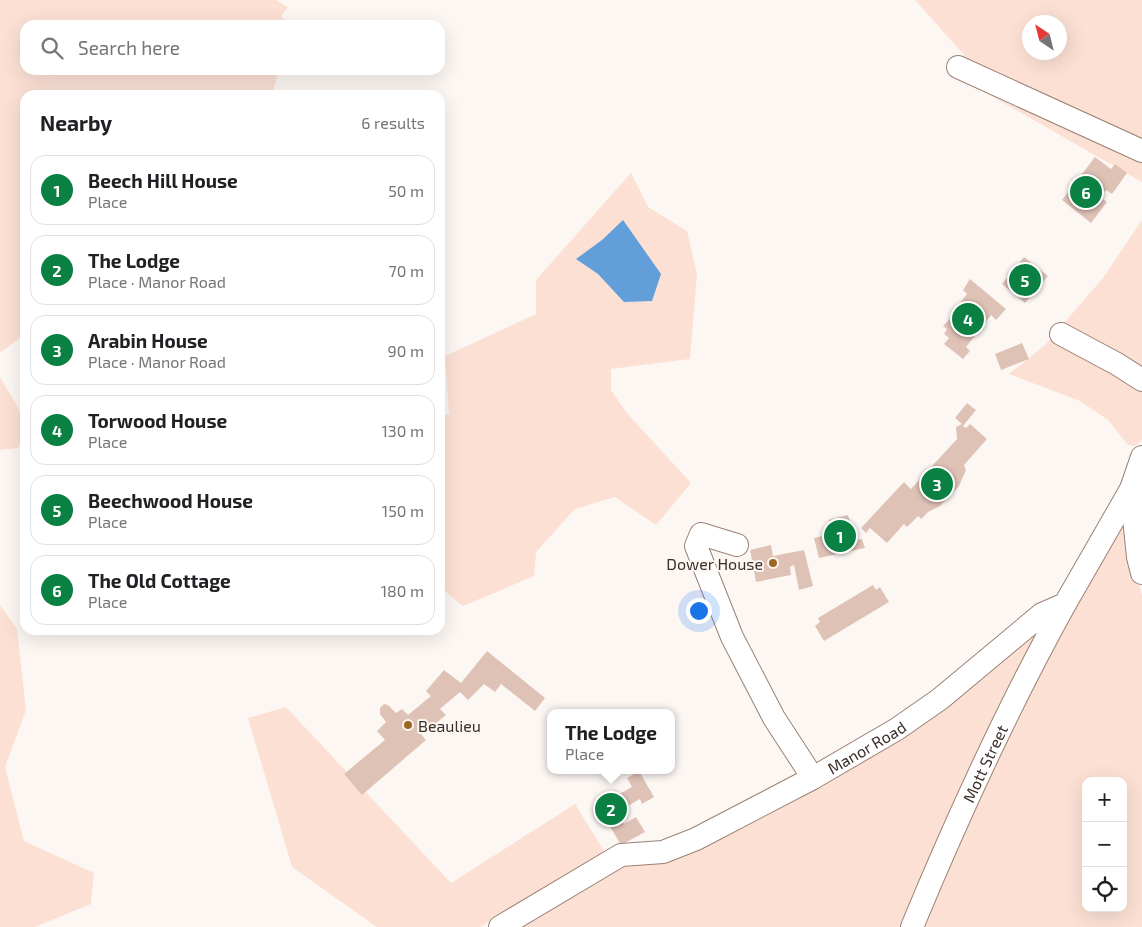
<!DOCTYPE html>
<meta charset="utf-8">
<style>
:root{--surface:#fff;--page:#f6f6f6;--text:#202124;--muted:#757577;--line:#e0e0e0;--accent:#0b8043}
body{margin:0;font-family:"Exo 2",sans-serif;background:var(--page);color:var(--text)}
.controls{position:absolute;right:15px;bottom:15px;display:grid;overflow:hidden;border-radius:10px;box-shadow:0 5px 20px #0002}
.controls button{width:45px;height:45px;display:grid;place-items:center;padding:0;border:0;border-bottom:1px solid var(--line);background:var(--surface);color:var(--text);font:25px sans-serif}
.compass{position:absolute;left:1022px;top:15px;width:45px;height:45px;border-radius:50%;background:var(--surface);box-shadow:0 5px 20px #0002;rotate:325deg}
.you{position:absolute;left:698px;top:610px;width:18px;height:18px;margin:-12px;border:4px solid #fff;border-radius:50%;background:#1a73e8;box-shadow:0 0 0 8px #1a73e833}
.badge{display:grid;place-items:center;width:32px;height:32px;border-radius:50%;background:var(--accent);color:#fff;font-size:16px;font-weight:700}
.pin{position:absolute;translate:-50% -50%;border:2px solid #fff;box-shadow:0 1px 5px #0006}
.popup{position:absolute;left:547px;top:709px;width:128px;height:65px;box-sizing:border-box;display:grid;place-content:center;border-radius:10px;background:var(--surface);filter:drop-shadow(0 1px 4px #0005);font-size:16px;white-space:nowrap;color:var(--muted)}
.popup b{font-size:19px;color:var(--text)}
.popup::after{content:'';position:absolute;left:50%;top:100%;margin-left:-10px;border:10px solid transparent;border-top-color:var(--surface)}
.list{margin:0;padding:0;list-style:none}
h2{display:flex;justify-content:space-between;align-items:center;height:65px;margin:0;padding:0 20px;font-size:21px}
h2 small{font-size:16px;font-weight:400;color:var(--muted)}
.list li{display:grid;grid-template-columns:32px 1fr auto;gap:15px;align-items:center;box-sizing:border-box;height:70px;margin:0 10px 10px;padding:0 10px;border:1px solid var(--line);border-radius:15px}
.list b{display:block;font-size:19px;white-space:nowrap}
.list p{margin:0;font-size:16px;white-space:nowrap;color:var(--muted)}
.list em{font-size:16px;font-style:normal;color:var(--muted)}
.icon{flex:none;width:28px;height:28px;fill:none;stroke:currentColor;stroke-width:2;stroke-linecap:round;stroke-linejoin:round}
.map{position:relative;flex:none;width:1142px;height:927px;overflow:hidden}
.search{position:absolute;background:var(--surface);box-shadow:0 5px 20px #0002;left:20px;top:20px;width:425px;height:55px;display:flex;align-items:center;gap:12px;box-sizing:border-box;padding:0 18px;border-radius:15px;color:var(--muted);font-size:19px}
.panel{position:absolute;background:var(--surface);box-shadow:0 5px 20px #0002;left:20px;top:90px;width:425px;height:545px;border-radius:15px}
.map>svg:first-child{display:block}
.green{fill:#fce0d4;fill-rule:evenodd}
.water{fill:#629eda}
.building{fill:#dfc2b6}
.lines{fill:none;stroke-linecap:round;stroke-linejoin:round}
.minor-casing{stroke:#9b8175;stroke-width:24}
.minor{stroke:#fff;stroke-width:22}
.poi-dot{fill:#9c671f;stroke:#fdf7f4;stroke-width:2}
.labels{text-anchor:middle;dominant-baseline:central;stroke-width:4;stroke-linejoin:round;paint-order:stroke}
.poi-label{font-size:16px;fill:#3a2e2a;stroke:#fdf7f4;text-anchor:end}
.street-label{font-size:16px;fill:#3a2e2a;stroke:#fdf7f4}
</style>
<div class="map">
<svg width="1142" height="927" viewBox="0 0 1142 927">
<rect width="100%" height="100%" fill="#fdf7f4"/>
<path class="green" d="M0 0H276L288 7 281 17 292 24 25 25V70H279L272 95H25V334L0 353Z
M915 0H1142V182L988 94 963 54ZM1030 22H1060V52H1030Z
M631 173 648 207 687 231 697 274 690 359 611 369V390L626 412 691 483 656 525 615 497 575 509 536 552 534 576 463 606 440 587V416L449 414 445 356 536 314V280Z
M1142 220V440L1135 446 1128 445 1108 420 1080 401 1009 374 1044 346 1103 278Z
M0 377C12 399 35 424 18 448L0 450Z
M1126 520 1142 596V927H920L1056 633ZM1086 781H1123V908H1086Z
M0 605 17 629 26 710 5 767 24 841 94 873 91 904 35 927H0Z
M1045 622 903 927H513L614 869 690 847Z
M286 707 451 883 575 804 606 854 480 927H377L292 867 248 718Z"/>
<path class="water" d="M623 220 661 274 652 301 624 302 598 274 576 259 602 240Z"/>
<path class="building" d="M1095 157 1111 169 1115 164 1127 173 1112 194 1106 190 1100 197 1107 202 1091 223 1062 200Z
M1024 257 1048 276 1025 303 1002 284Z
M970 279 1006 309 996 320 991 315 966 347 970 351 963 359 944 344 949 338 944 334 947 329 943 326 963 305 960 303 967 294 963 290Z
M1022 343 1029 359 1001 370 995 354Z
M967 403 976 410 963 426 966 428 970 424 987 439 964 465 966 470 959 486 940 506 928 512 921 519 918 516 907 527 904 524 887 543 870 528 866 533 861 528 904 482 911 489 957 439 956 427 962 424 955 418Z
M848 515 853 533 856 534 858 540 862 539 865 548 819 558 814 538 832 534 829 520Z
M771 545 773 556 804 550 813 586 799 590 794 565 790 567 791 575 756 582 750 550Z
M873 585 876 590 880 587 889 602 824 641 815 626 820 622 818 618Z
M487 651 545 698 535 711 501 684 495 692 484 684 468 700 460 692 440 709 446 715 430 728 428 733H420L426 740 362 795 344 774 385 740 377 731 386 722 380 714V708L384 704 388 705 396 713 402 709 408 715 431 696 426 691 444 670 461 683Z
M639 771 654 797 642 804 640 799 617 812 624 824 636 817 645 832 621 845 598 806 632 787 627 778Z"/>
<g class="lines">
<defs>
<g id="minor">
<path d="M958 67 1142 151"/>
<path d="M1061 334 1117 364 1142 380"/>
<path d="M1131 489 1138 557 1142 573"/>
<path d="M737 545 701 534 696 546 732 637 774 718 813 778"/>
<path id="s1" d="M500 927 621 855 663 852 696 839 813 778 897 729 940 699 1042 614 1065 604 1131 489 1142 457"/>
<path id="s2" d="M912 927C958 816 1007 709 1065 604"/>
</g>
</defs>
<use href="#minor" class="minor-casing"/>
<use href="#minor" class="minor"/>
</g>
<g class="poi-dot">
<circle cx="773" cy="563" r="5"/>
<circle cx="408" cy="725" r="5"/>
</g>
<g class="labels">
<g class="poi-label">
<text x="763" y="563">Dower House</text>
<text x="418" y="725" text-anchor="start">Beaulieu</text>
</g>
<g class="street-label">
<text stroke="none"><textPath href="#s1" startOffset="412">Manor Road</textPath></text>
<text stroke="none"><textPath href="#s2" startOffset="179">Mott Street</textPath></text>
</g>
</g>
</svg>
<div class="controls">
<button>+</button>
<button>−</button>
<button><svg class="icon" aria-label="locate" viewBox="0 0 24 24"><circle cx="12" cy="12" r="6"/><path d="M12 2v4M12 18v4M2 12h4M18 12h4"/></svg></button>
</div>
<svg class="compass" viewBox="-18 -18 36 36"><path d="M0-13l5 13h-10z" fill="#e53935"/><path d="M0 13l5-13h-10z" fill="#757577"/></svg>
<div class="you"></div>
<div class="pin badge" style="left:840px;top:536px">1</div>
<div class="pin badge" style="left:611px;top:809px">2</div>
<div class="popup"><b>The Lodge</b>Place</div>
<div class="pin badge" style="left:937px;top:484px">3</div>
<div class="pin badge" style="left:968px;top:319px">4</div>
<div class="pin badge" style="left:1025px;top:280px">5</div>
<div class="pin badge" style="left:1086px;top:192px">6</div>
<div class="search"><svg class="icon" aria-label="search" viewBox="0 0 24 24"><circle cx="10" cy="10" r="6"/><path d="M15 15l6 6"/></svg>Search here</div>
<section class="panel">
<h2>Nearby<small>6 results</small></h2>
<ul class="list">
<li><span class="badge">1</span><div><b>Beech Hill House</b><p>Place</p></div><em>50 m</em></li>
<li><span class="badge">2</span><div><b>The Lodge</b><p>Place · Manor Road</p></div><em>70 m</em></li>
<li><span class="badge">3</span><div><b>Arabin House</b><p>Place · Manor Road</p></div><em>90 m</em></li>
<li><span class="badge">4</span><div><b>Torwood House</b><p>Place</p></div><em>130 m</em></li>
<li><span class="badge">5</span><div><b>Beechwood House</b><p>Place</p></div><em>150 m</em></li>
<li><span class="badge">6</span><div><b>The Old Cottage</b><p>Place</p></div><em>180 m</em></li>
</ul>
</section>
</div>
